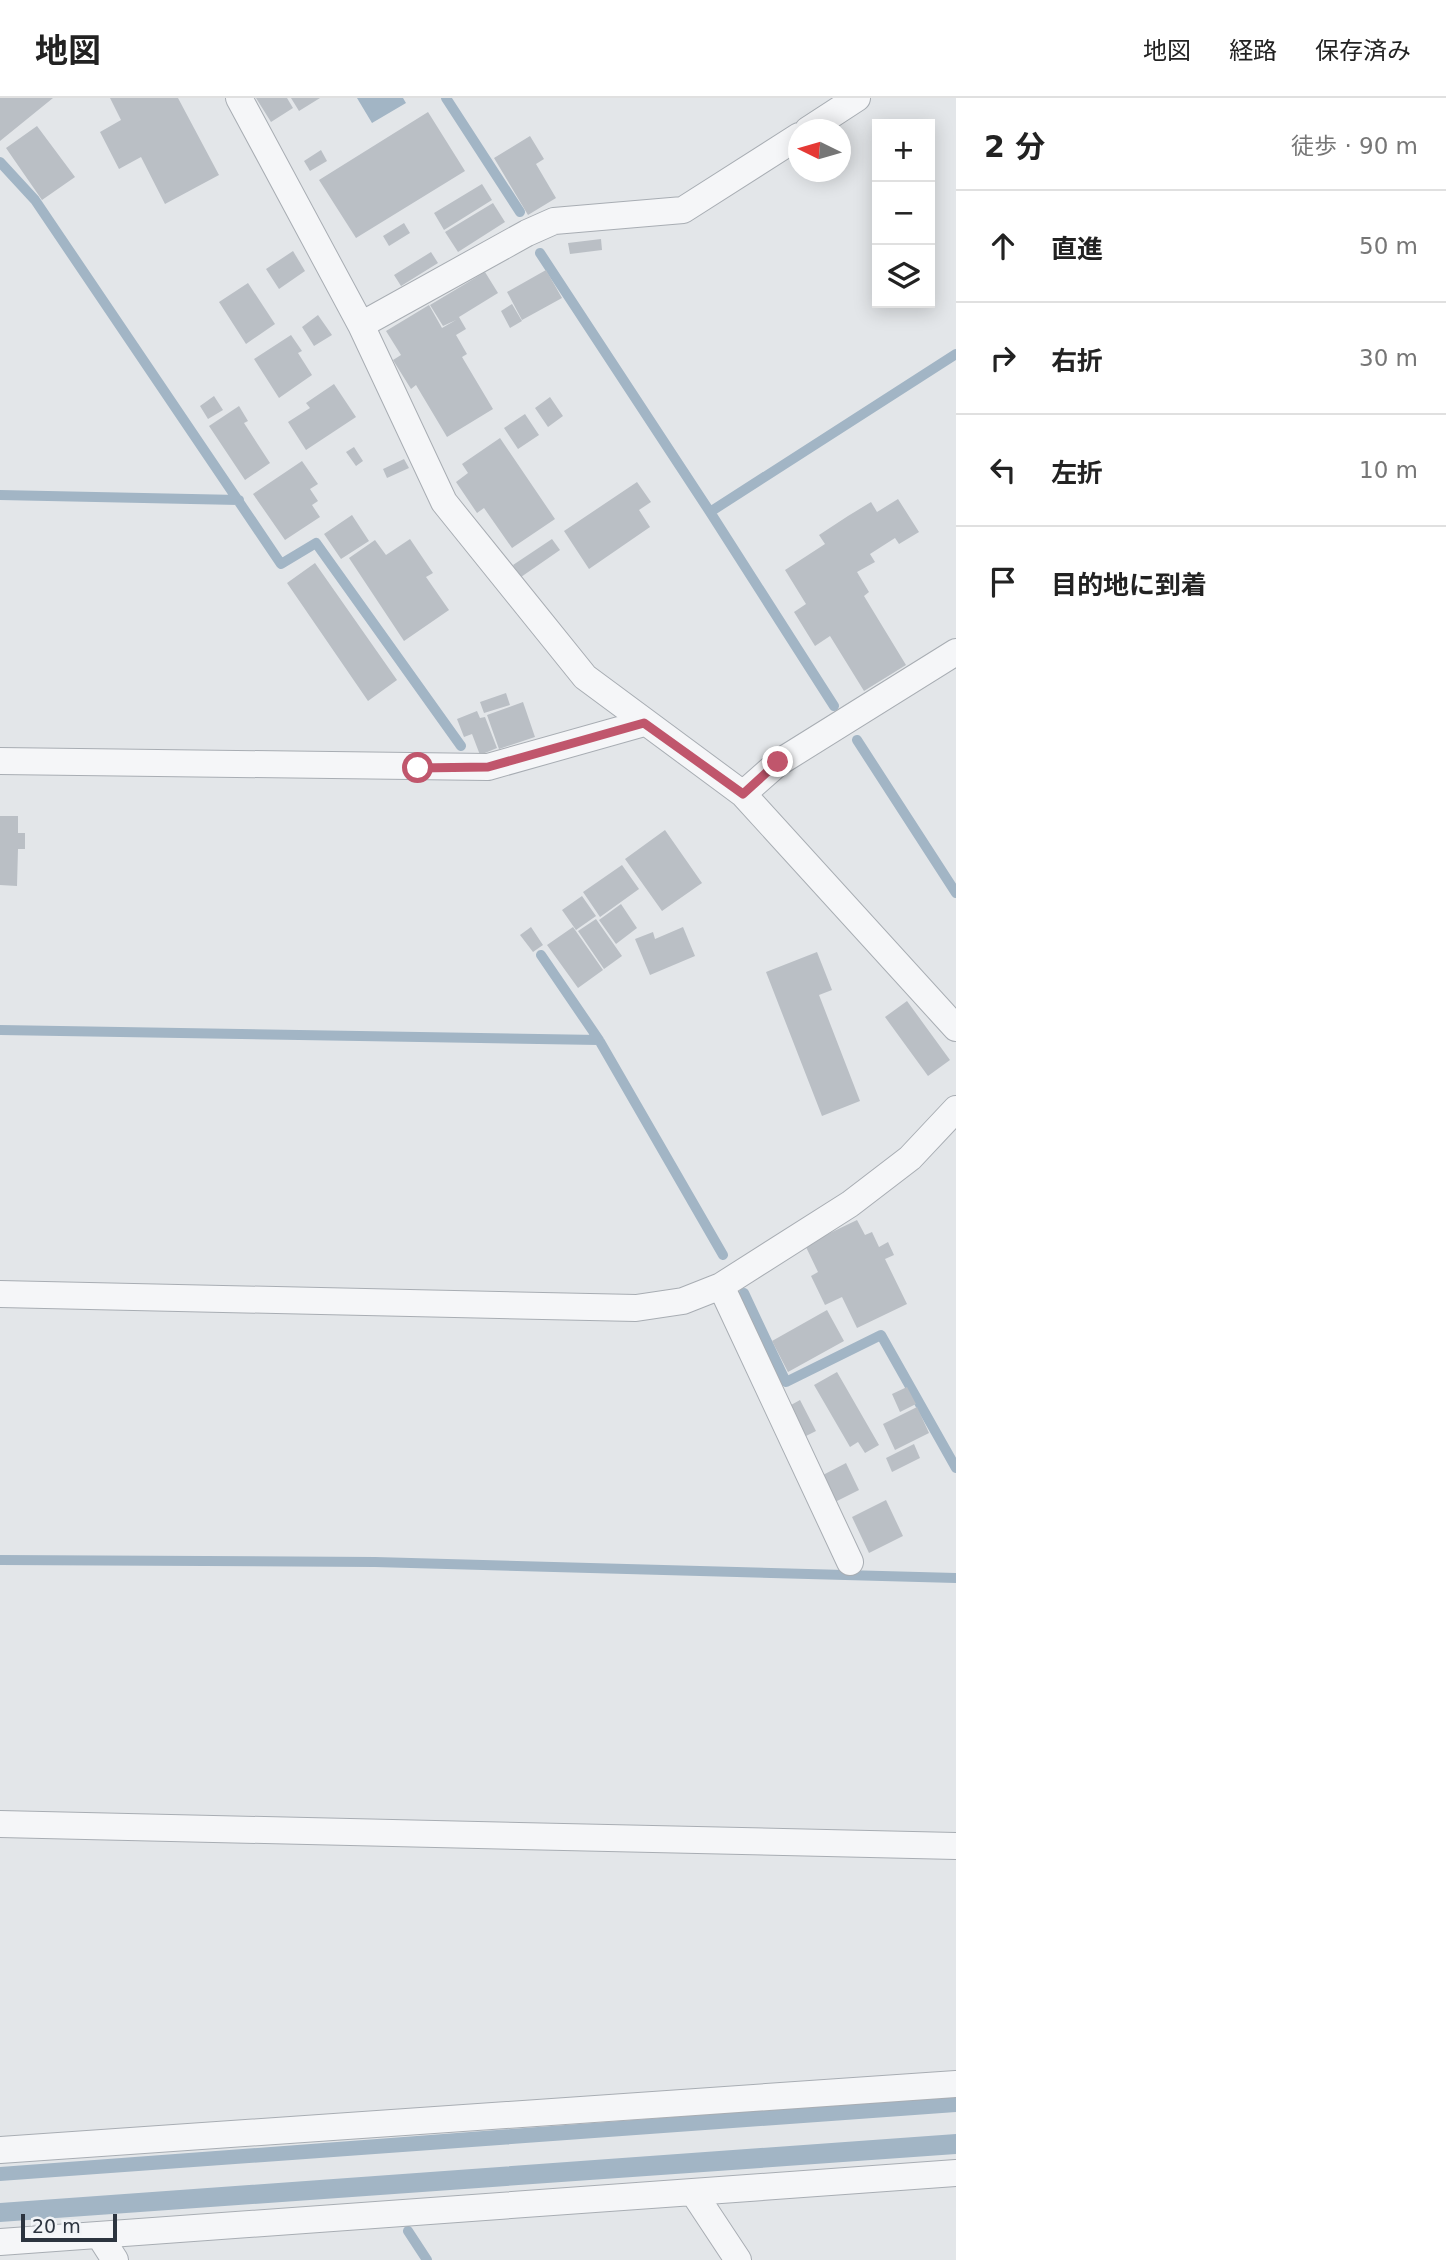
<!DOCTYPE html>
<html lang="ja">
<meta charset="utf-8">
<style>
:root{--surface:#fff;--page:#f6f6f6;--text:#222;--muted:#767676;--line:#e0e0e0}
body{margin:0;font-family:"DejaVu Sans","Noto Sans JP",sans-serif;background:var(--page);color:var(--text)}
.controls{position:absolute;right:21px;top:21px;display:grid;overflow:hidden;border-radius:0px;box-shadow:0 4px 18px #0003}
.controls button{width:63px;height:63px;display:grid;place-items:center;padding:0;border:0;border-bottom:2px solid var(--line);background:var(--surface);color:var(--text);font:35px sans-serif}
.compass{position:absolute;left:788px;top:21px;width:63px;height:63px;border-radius:50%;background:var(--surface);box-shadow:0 4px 18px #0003;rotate:275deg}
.scale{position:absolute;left:21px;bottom:18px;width:96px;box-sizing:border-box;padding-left:7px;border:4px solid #2c343f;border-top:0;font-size:19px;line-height:24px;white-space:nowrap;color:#2c343f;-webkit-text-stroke:5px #f2f4f7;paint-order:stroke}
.stop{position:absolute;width:21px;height:21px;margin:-16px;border:5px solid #c0566c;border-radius:50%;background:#fff}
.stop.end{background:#c0566c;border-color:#fff;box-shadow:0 2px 7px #0008}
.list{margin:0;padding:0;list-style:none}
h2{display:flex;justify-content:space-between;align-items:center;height:91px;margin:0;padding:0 28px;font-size:30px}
h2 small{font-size:23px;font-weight:400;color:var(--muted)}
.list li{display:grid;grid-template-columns:46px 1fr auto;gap:21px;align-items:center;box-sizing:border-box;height:112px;padding:0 28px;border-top:2px solid var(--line)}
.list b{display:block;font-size:26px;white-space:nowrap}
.list em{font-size:23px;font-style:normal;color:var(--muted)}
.icon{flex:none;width:38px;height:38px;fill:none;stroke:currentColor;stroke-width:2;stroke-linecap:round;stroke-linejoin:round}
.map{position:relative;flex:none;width:956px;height:2162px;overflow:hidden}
header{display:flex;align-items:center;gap:42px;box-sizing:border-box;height:98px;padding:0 35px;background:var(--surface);border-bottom:2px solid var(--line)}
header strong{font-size:33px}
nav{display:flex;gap:38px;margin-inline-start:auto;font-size:24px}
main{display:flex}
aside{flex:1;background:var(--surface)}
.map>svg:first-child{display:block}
.water{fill:#a2b5c5}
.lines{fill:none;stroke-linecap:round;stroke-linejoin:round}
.stream{stroke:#a2b5c5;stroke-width:10}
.building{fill:#babfc5}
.minor-casing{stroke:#a8adb3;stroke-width:28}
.minor{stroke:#f5f6f8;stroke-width:26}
.route{stroke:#c0566c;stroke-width:9}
</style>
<header>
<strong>地図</strong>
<nav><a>地図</a><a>経路</a><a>保存済み</a></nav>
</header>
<main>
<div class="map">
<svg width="956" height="2162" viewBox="0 0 956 2162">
<rect width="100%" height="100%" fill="#e3e6e9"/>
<path class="water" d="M357 0H403L406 5 372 25Z
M956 1998V2014L0 2083V2069Z
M956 2036V2056L0 2124V2105Z"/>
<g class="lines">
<path class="stream" d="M446 0 520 114
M0 64 35 102 281 466 316 445 461 648
M540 155 710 414 834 608
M0 397 239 402
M710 414 956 256
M857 642 956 795
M541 857 599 942 723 1157
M0 932 599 942
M744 1195 786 1284 881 1237 956 1370
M0 1462 375 1464 956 1480
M408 2133 427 2162"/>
</g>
<path class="building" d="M0 0H53L0 43Z
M110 0H178L219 77 165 106 141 59 119 71 100 34 121 22Z
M256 0H287L293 10 271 24Z
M291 0H320L299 13Z
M428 14 465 73 356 140 319 82Z
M37 28 75 79 42 102 6 50Z
M530 38 544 61 536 66 556 100 528 117 494 60Z
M321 52 327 63 310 73 304 63Z
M482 86 492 102 444 132 434 115Z
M493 105 505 124 458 154 445 134Z
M404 125 410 135 389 148 383 138Z
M601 141 602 152 570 156 568 145Z
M293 153 305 173 279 191 266 171Z
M431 154 438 165 401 188 394 177Z
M546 172 562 200 522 222 507 194Z
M485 174 498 195 459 219 466 231 456 237 467 256 462 259 493 311 447 339 416 287 411 291 393 262 401 257 386 233 429 207 442 230 456 222 443 228 430 207Z
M248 185 275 226 246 246 219 204Z
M512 206 522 223 510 230 501 213Z
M318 217 332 237 314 248 302 229Z
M291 237 302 253 298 255 312 277 279 300 254 261Z
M334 286 356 319 306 352 288 324 310 310 306 305Z
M214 298 223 312 208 321 200 308Z
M550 299 563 318 548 329 535 310Z
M239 308 248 323 244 325 270 365 245 382 209 328Z
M525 316 539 337 518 351 504 330Z
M500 340 555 421 512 450 484 410 477 415 456 384 468 375 462 366Z
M354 349 363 363 356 368 346 354Z
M404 361 409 370 387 380 383 371Z
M302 363 318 386 310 391 318 403 312 407 320 419 285 442 253 396Z
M637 384 651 404 639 412 650 429 589 471 564 433Z
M898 401 919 434 899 446 895 440 870 456 875 464 857 474 869 494 864 498 906 567 864 593 830 538 815 548 794 514 806 506 785 472 825 446 819 437 848 418 871 404 877 414Z
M352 417 369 443 341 461 324 436Z
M410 441 433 475 426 479 449 512 404 543 349 460 375 442 386 457Z
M552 441 560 452 521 479 513 467Z
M315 465 397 582 368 603 287 485Z
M506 595 510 607 484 615 480 604Z
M523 604 535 639 499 651 487 617Z
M477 613 480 620 485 619 497 650 480 657 472 636 464 639 457 621Z
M0 718H18V735H25V751H18L17 788 0 787Z
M665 732 702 785 662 813 625 761Z
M622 767 639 791 600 819 583 794Z
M582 798 596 818 576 832 562 812Z
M621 806 637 830 616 846 599 822Z
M596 821 622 858 604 871 578 833Z
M531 829 543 847 533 854 520 837Z
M573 829 603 872 578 890 547 847Z
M683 829 695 858 650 877 635 841 653 834 655 841Z
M817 854 832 892 819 897 860 1003 822 1018 766 874Z
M907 903 950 962 928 978 885 919Z
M857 1122 865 1137 872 1134 879 1149 888 1144 894 1157 885 1161 907 1206 857 1230 842 1199 825 1207 811 1178 818 1174 805 1147Z
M827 1212 844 1243 788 1274 772 1243Z
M837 1274 879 1347 865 1355 858 1344 850 1349 814 1287Z
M907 1289 916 1306 900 1314 892 1296Z
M800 1302 816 1333 806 1338 791 1307Z
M917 1309 929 1335 895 1352 883 1326Z
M914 1346 920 1360 892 1374 886 1360Z
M846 1365 859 1392 835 1404 823 1377Z
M886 1402 903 1438 869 1455 852 1419Z"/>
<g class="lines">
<defs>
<path id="minor" d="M239 0 361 227 444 404 585 579 743 696 956 930
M808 32 857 0
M361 227 527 135 554 123 683 112 799 38
M0 663 488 669 644 625
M743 696 778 665 956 554
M721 1188 850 1464
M0 1196 636 1210 683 1203 721 1188 850 1106 910 1060 956 1011
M0 1726 956 1748
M0 2052 956 1986
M693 2094 738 2162
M99 2137 115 2162
M0 2144 956 2075"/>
</defs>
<use href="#minor" class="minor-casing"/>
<use href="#minor" class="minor"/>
</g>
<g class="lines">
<path class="route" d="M418 670 488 669 644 625 743 696 778 664"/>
</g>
</svg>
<div class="controls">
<button>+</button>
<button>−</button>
<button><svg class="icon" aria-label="layers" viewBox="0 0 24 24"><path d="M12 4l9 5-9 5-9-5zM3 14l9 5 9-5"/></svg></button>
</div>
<svg class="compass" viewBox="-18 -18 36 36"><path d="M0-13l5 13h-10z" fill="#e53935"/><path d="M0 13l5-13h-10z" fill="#767676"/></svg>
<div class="scale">20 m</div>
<div class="stop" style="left:418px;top:670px"></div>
<div class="stop end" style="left:778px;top:664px"></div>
</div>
<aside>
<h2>2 分<small>徒歩 · 90 m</small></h2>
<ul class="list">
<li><svg class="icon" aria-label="ahead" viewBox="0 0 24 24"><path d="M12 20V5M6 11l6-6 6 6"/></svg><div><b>直進</b></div><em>50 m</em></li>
<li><svg class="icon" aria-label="right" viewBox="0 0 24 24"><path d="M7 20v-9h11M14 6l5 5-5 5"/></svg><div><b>右折</b></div><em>30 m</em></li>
<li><svg class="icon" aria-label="left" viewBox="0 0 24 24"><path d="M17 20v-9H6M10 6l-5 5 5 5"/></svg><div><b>左折</b></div><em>10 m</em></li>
<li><svg class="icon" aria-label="arrive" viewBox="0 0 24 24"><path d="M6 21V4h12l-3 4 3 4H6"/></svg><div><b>目的地に到着</b></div></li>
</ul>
</aside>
</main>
